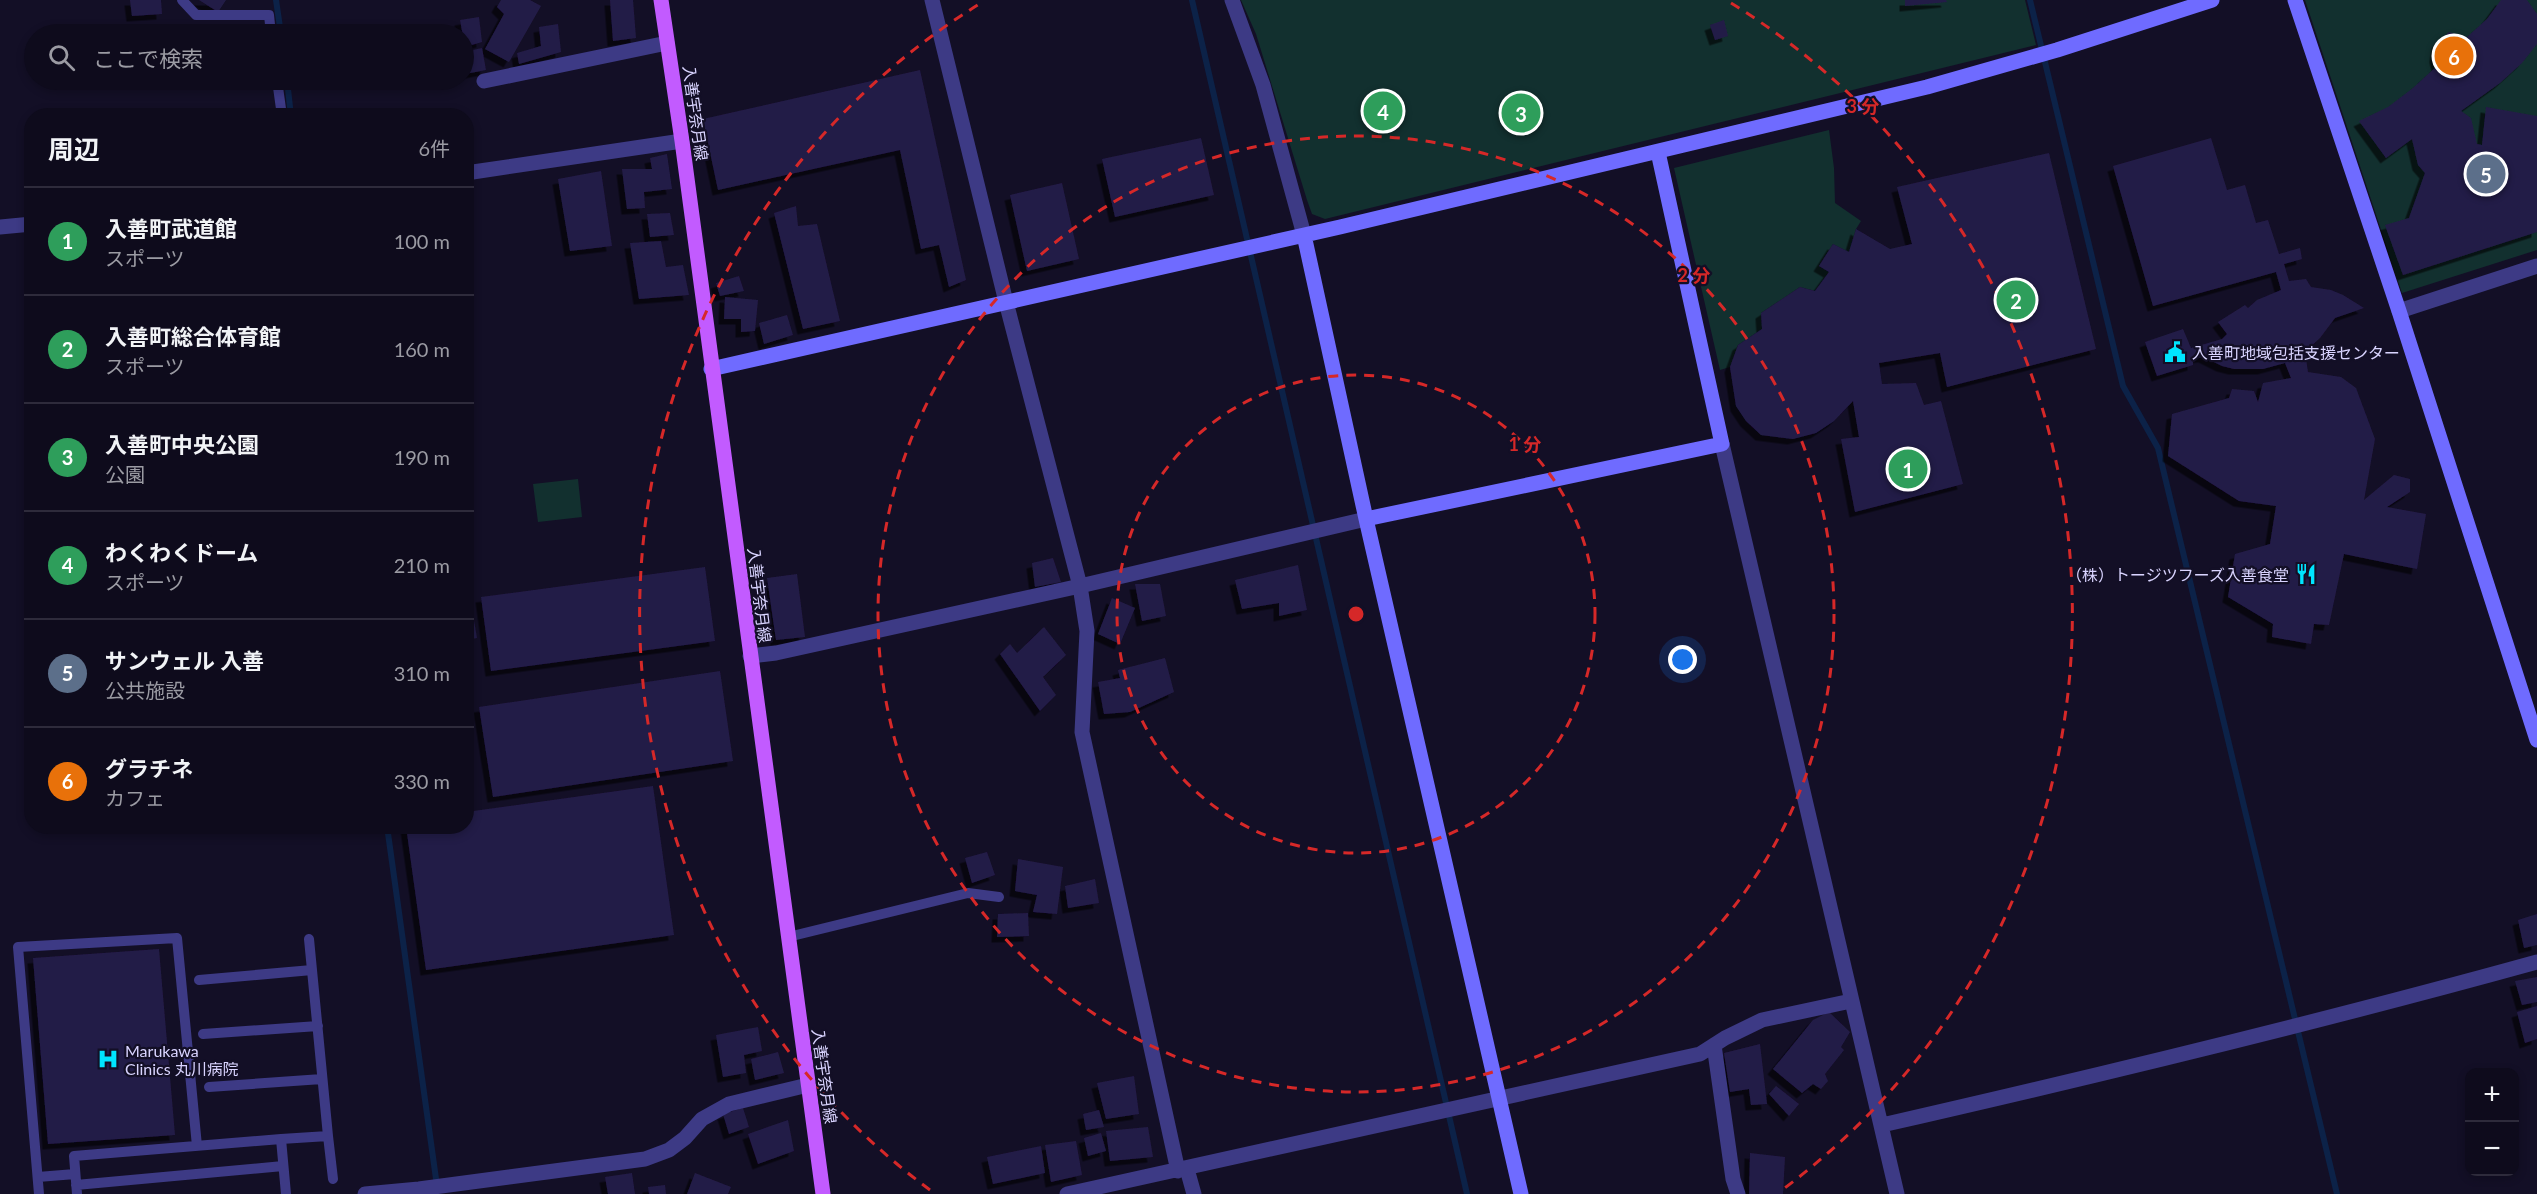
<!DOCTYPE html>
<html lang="ja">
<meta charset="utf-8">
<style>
:root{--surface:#0e0b1c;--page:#1c1929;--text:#f1f3f6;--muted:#9b9ba3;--line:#2e2b3b;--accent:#ea580c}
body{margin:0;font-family:Lato,"Noto Sans JP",sans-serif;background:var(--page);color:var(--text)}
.controls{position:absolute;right:18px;bottom:18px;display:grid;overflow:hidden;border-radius:12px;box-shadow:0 3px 9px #0003}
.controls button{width:54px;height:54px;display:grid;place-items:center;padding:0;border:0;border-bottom:2px solid var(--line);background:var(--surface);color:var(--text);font:30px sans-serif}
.you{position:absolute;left:1683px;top:660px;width:21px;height:21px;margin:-15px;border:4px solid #fff;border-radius:50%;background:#1a73e8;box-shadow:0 0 0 9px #1a73e833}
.badge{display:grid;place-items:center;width:39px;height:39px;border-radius:50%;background:var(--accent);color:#fff;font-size:20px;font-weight:700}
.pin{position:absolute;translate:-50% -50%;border:3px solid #fff;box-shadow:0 2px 6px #0006}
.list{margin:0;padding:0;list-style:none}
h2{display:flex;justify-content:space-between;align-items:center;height:78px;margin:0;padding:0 24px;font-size:26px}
h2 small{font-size:20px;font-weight:400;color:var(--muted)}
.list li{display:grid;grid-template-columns:39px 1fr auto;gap:18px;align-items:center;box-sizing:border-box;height:108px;padding:0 24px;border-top:2px solid var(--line)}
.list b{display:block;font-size:22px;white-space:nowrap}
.list p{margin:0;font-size:20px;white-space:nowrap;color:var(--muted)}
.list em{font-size:20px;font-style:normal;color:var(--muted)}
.icon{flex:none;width:33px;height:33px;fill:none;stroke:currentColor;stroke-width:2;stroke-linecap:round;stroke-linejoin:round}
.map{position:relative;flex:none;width:2537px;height:1194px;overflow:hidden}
.search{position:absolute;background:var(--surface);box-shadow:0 3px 9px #0003;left:24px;top:24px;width:450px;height:66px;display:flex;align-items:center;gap:15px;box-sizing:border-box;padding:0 21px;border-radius:33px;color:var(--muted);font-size:22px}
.panel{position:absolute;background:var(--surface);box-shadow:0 3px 9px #0003;left:24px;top:108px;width:450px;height:726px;border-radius:24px}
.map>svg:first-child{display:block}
.green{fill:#12302f}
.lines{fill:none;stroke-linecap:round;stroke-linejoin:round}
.stream{stroke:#0c2248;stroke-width:6}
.building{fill:#241b47;filter:url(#shadow)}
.lane{stroke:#3d3a85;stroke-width:10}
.street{stroke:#3d3a85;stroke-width:15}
.secondary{stroke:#6f6bff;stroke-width:15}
.primary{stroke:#c25bff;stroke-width:15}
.ring{fill:none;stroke:#d62828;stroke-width:3;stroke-dasharray:10 8}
.labels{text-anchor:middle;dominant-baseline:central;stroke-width:4.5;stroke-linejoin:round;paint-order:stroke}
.street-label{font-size:16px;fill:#d9d4ff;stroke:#130f26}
.poi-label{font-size:16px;fill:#d9d4ff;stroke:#130f26;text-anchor:start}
.centre{fill:#d62828;stroke:#130f26;stroke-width:3}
.ring-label{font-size:18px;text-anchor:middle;font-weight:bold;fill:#d62828;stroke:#130f26;stroke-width:4.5;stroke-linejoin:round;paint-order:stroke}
</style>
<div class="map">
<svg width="2537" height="1194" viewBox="0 0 2537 1194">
<defs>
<filter id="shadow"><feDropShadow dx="-5.5" dy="5.5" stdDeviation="0" flood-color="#0009"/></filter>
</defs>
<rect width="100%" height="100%" fill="#130f26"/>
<path class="green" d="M1241 0H2025L2036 45 1325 219 1312 214 1307 200 1256 34Z
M2305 0H2537V250L2402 293Z
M1829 130 1834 168 1835 203 1861 221 1856 229 1849 252 1833 244 1819 266 1829 272 1815 291 1800 287 1761 313 1762 329 1738 345 1730 367 1720 370 1674 168Z
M578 479 582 517 538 522 533 484Z"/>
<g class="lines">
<path class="stream" d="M276 0 281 34
M1192 0 1467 1194
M2030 0 2123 386 2158 448 2337 1194
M287 80 291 116
M387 826 437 1186"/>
</g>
<path class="building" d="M130 0H161L162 14 132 16Z
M199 0H226L218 12Z
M501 0H530L541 6 509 62 485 49 504 14 497 7Z
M610 0H633L636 38 613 41Z
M1905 0H1946L1947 2 1905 6Z
M2501 0H2527L2537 14V44L2522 63 2500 83 2461 111 2471 118 2477 144 2482 145 2486 107 2537 116V232L2403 275 2385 225 2409 218 2425 173 2418 165 2412 139 2386 158 2359 121 2388 107 2413 88 2437 66 2435 57 2437 43 2449 32 2467 37 2487 19Z
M479 17 482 42 465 47 460 20Z
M1724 20 1728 36 1715 40 1710 25Z
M558 24 561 52 519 64 517 53 541 46 539 27Z
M482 48 486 70 465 74 464 52Z
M920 70 966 280 949 287 939 245 921 249 900 150 718 190 703 119Z
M1201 138 1214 195 1115 217 1102 159Z
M2211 138 2227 190 2245 185 2256 223 2268 220 2279 254 2300 248 2302 259 2284 264 2289 281 2306 279 2311 287 2331 290 2343 295 2364 308 2335 318 2320 338 2305 352 2308 372 2341 377 2356 388 2375 439 2364 500 2394 475 2410 479V492L2387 507 2426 514 2417 569 2344 554 2329 625 2314 624 2311 644 2272 637 2273 624 2228 597 2235 554 2270 544 2276 506 2239 501 2168 456 2172 414 2229 398 2232 389 2254 391 2258 402 2263 383 2291 378 2285 363 2263 369H2234L2222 366 2204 357 2193 358V365L2157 376 2145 342 2183 329 2191 348 2222 339 2227 334 2218 322 2245 305 2248 308 2257 300 2281 290 2276 272 2153 306 2113 166Z
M2049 153 2096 349 1947 387 1940 353 1879 363 1882 384 1916 383 1924 405 1941 401 1963 484 1855 512 1841 439 1859 437 1853 401 1834 421 1816 433 1793 439 1761 435 1746 421 1736 406 1730 367 1738 345 1762 329 1761 313 1800 287 1815 291 1829 272 1819 266 1833 244 1849 252 1856 229 1890 249 1912 244 1897 187Z
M667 154 672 189 644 192 645 208 627 209 622 169H652L650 158Z
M601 171 612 246 570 251 558 179Z
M1062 183 1079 259 1027 271 1010 195Z
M796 206 798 226 817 224 840 321 803 329 774 213Z
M670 213 674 235 650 237 647 214Z
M661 241 666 267 683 265 689 295 639 299 630 243Z
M739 276 744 291 720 296 716 283Z
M725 297 758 300 755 331 741 332V319H724Z
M787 315 793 335 764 344 759 323Z
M1053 558 1061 582 1035 587 1032 563Z
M1298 565 1307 610 1279 616V603L1242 609 1235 580Z
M705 567 715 641 491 671 481 597Z
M466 574 477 638 466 640Z
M797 574 805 637 776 640 767 578Z
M1135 584H1160L1166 616 1142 621Z
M1112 598 1135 608 1120 644 1098 634Z
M1044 627 1066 655 1043 677 1056 695 1040 711 1000 654 1010 644 1017 653Z
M1165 658 1174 692 1130 712 1104 714 1098 682 1120 678 1118 670Z
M720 671 733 761 493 797 479 707Z
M653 786 674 935 426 970 406 826H466V812Z
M987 852 995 875 972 883 965 858Z
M1018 859 1063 867 1057 914 1033 912 1037 895 1015 891Z
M1095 879 1099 903 1068 908 1065 886Z
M1028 913 1029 936 997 937 998 914Z
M2537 914V945L2524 948 2518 920Z
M159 949 175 1135 48 1144 33 958Z
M2537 977V1002L2522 1005 2515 981Z
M2537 1006V1039L2525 1043 2517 1012Z
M1829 1012 1850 1032 1841 1047 1844 1050 1825 1074 1828 1081 1821 1089 1813 1084 1802 1093 1773 1069 1813 1020Z
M758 1027 762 1051 744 1055 746 1073 723 1077 716 1035Z
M1760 1044 1767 1104 1751 1105 1749 1089 1730 1092 1724 1053Z
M778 1052 784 1073 755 1080 751 1059Z
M1134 1076 1139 1114 1106 1119 1097 1083Z
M1776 1086 1799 1104 1789 1116 1769 1094Z
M743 1108 749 1127 729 1134 723 1114Z
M1099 1110 1104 1127 1086 1130 1083 1114Z
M788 1120 794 1151 758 1164 748 1134Z
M1148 1127 1153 1157 1110 1161 1106 1131Z
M1101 1133 1106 1151 1088 1156 1084 1138Z
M1076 1141 1082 1175 1051 1182 1045 1145Z
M1041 1146 1045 1173 993 1184 987 1157Z
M1750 1153 1785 1157 1783 1194H1749Z
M632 1173 635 1194H608L605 1177Z
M695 1173 731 1187 728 1194H687Z
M665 1185 666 1194H649L648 1187Z"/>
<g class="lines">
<path class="lane" d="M182 0 196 15H269L271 34
M277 80 282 116
M788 937 968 893 999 897
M309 939 328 1136
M199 980 312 970
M203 1034 318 1026
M209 1087 322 1079
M281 1139 328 1136 333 1179
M38 1177 75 1174
M76 1185 283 1166
M39 1194 18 947 177 938 197 1146
M77 1194 74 1156 281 1139 286 1194"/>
<path class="street" d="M932 0 1006 302 1080 586 1087 631 1082 732 1178 1171
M1232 0 1263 85 1304 235
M484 81 667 43
M466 173 682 141
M0 227 32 224
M2399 311 2537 266
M1722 444 1897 1194
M750 656 776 653 1080 586 1366 519
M1714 1045 1733 1179 1738 1194
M1882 1125C2101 1075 2320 1022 2537 962
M1187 1169 1194 1194
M365 1194 419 1189 645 1159 669 1150 685 1138 702 1119 729 1104 808 1085
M1067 1194 1700 1054 1725 1038 1762 1020 1851 1001"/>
<path class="secondary" d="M2295 0 2399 311 2537 740
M1304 235 1366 519 1521 1194
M711 369 1340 227 1927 87 2057 50 2212 0
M1366 519 1722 444 1658 152"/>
<path class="primary" d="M661 0 682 141 823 1194"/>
</g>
<g class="ring">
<circle cx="1356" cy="614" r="239"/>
<circle cx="1356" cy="614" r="478"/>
<path d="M930 1190A717 717 0 0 1 981 3M1731 3A717 717 0 0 1 1782 1190"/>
</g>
<defs>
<symbol id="civic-bare" viewBox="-9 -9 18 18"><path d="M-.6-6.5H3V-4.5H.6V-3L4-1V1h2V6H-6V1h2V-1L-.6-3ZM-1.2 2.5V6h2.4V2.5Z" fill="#00e5ff" stroke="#130f26" stroke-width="2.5" paint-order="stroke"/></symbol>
<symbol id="restaurant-bare" viewBox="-9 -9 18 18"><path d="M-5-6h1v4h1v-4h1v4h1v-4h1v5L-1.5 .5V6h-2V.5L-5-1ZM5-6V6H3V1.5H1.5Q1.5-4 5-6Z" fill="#00e5ff" stroke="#130f26" stroke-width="2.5" paint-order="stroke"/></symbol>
<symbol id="hospital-bare" viewBox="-9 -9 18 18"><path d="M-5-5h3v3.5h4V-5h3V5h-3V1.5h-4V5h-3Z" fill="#00e5ff" stroke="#130f26" stroke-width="2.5" paint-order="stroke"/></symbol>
</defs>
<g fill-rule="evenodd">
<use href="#civic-bare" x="2160" y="337" width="30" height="30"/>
<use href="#restaurant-bare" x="2291" y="559" width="30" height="30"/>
<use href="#hospital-bare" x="93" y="1044" width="30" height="30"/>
</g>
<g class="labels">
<g class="street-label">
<text transform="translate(696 113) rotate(82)">入善宇奈月線</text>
<text transform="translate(760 595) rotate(83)">入善宇奈月線</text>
<text transform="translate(825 1076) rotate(82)">入善宇奈月線</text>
</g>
<g class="poi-label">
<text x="2192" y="352">入善町地域包括支援センター</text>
<text x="2289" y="574" text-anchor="end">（株）トージツフーズ入善食堂</text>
<text x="125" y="1050">Marukawa<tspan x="125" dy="18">Clinics 丸川病院</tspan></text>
</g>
</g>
<circle cx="1356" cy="614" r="9" class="centre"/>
<g class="ring-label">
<text x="1863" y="113">3 分</text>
<text x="1694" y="282">2 分</text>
<text x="1525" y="451">1 分</text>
</g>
</svg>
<div class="controls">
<button>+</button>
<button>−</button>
</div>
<div class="you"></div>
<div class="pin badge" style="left:1908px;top:469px;background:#2e9e5b">1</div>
<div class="pin badge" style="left:2016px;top:300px;background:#2e9e5b">2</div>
<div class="pin badge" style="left:1521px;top:113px;background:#2e9e5b">3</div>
<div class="pin badge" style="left:1383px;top:111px;background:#2e9e5b">4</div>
<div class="pin badge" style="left:2486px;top:174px;background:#5c6f8a">5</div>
<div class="pin badge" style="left:2454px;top:56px;background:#e8710a">6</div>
<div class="search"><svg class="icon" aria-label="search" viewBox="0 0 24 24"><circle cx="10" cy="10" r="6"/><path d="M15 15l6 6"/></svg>ここで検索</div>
<section class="panel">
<h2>周辺<small>6件</small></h2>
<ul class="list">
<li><span class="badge" style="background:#2e9e5b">1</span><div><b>入善町武道館</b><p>スポーツ</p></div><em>100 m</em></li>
<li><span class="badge" style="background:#2e9e5b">2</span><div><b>入善町総合体育館</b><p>スポーツ</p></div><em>160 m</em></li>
<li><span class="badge" style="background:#2e9e5b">3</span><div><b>入善町中央公園</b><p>公園</p></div><em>190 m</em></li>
<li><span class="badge" style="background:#2e9e5b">4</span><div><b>わくわくドーム</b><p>スポーツ</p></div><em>210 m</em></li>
<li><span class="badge" style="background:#5c6f8a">5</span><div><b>サンウェル 入善</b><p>公共施設</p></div><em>310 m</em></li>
<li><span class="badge" style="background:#e8710a">6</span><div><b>グラチネ</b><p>カフェ</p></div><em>330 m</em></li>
</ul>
</section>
</div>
